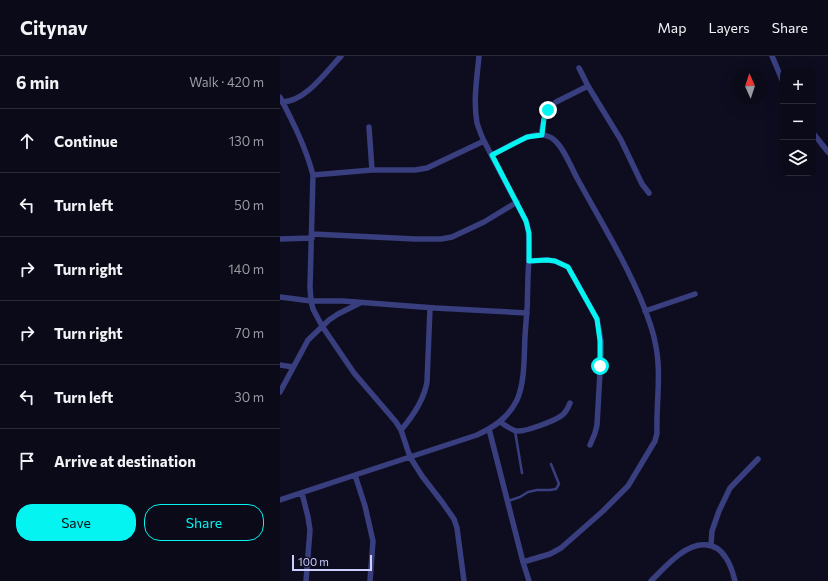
<!DOCTYPE html>
<meta charset="utf-8">
<style>
:root{--surface:#0a0a18;--page:#181825;--text:#f1f3f6;--muted:#999aa2;--line:#2a2b37;--accent:#03f4f1}
body{margin:0;font-family:Commissioner,sans-serif;background:var(--page);color:var(--text)}
.controls{position:absolute;right:12px;top:12px;display:grid;overflow:hidden;border-radius:8px;box-shadow:0 4px 16px #0002}
.controls button{width:36px;height:36px;display:grid;place-items:center;padding:0;border:0;border-bottom:1px solid var(--line);background:var(--surface);color:var(--text);font:20px sans-serif}
.compass{position:absolute;left:452px;top:12px;width:36px;height:36px;border-radius:50%;background:var(--surface);box-shadow:0 4px 16px #0002;rotate:357deg}
.scale{position:absolute;left:12px;bottom:10px;width:80px;box-sizing:border-box;padding-left:4px;border:2px solid #cdcdfe;border-top:0;font-size:11px;line-height:14px;white-space:nowrap;color:#cdcdfe;-webkit-text-stroke:3px #0e0d20;paint-order:stroke}
.stop{position:absolute;width:12px;height:12px;margin:-9px;border:3px solid #03f4f1;border-radius:50%;background:#fff}
.stop.end{background:#03f4f1;border-color:#fff;box-shadow:0 1px 4px #0008}
.list{margin:0;padding:0;list-style:none}
h2{display:flex;justify-content:space-between;align-items:center;height:52px;margin:0;padding:0 16px;font-size:17px}
h2 small{font-size:13px;font-weight:400;color:var(--muted)}
.list li{display:grid;grid-template-columns:26px 1fr auto;gap:12px;align-items:center;box-sizing:border-box;height:64px;padding:0 16px;border-top:1px solid var(--line)}
.list b{display:block;font-size:15px;white-space:nowrap}
.list em{font-size:13px;font-style:normal;color:var(--muted)}
.actions{display:flex;gap:8px;padding:12px 16px}
.actions a{flex:1;padding:9px 0;border:1px solid var(--accent);border-radius:16px;text-align:center;font-size:14px;color:var(--accent)}
.actions .main{background:var(--accent);color:#111}
.icon{flex:none;width:22px;height:22px;fill:none;stroke:currentColor;stroke-width:2;stroke-linecap:round;stroke-linejoin:round}
.map{position:relative;flex:none;width:548px;height:525px;overflow:hidden}
header{display:flex;align-items:center;gap:24px;box-sizing:border-box;height:56px;padding:0 20px;background:var(--surface);border-bottom:1px solid var(--line)}
header strong{font-size:19px}
nav{display:flex;gap:22px;margin-inline-start:auto;font-size:14px}
main{display:flex}
aside{flex:1;background:var(--surface)}
.map>svg:first-child{display:block}
.lines{fill:none;stroke-linecap:round;stroke-linejoin:round}
.service{stroke:#393e7f;stroke-width:2.5}
.minor{stroke:#393e7f;stroke-width:5.5}
.route{stroke:#03f4f1;stroke-width:5}
</style>
<header>
<strong>Citynav</strong>
<nav><a>Map</a><a>Layers</a><a>Share</a></nav>
</header>
<main>
<aside>
<h2>6 min<small>Walk · 420 m</small></h2>
<ul class="list">
<li><svg class="icon" aria-label="ahead" viewBox="0 0 24 24"><path d="M12 20V5M6 11l6-6 6 6"/></svg><div><b>Continue</b></div><em>130 m</em></li>
<li><svg class="icon" aria-label="left" viewBox="0 0 24 24"><path d="M17 20v-9H6M10 6l-5 5 5 5"/></svg><div><b>Turn left</b></div><em>50 m</em></li>
<li><svg class="icon" aria-label="right" viewBox="0 0 24 24"><path d="M7 20v-9h11M14 6l5 5-5 5"/></svg><div><b>Turn right</b></div><em>140 m</em></li>
<li><svg class="icon" aria-label="right" viewBox="0 0 24 24"><path d="M7 20v-9h11M14 6l5 5-5 5"/></svg><div><b>Turn right</b></div><em>70 m</em></li>
<li><svg class="icon" aria-label="left" viewBox="0 0 24 24"><path d="M17 20v-9H6M10 6l-5 5 5 5"/></svg><div><b>Turn left</b></div><em>30 m</em></li>
<li><svg class="icon" aria-label="arrive" viewBox="0 0 24 24"><path d="M6 21V4h12l-3 4 3 4H6"/></svg><div><b>Arrive at destination</b></div></li>
</ul>
<div class="actions"><a class="main">Save</a><a>Share</a></div>
</aside>
<div class="map">
<svg width="548" height="525" viewBox="0 0 548 525">
<rect width="100%" height="100%" fill="#0e0d20"/>
<g class="lines">
<path class="service" d="M235 375 242 417
M228 445 240 441 248 436 257 434H270L276 433 279 428 271 408"/>
<path class="minor" d="M492 0 503 26
M299 12 308 30 341 84 362 128 369 137
M0 41C13 66 26 92 33 119L30 231 31 245 33 253 42 270 74 317 116 366 121 374 130 401 142 420 162 446 174 463 177 472 184 525
M2 46C25 46 46 16 61 0
M89 71 92 114
M533 77 548 96
M261 79C263 65 265 56 276 46L308 30
M212 99C225 93 248 77 262 79 265 79 271 81 273 83 283 90 291 111 297 122 320 164 346 206 364 251 368 262 373 274 375 286 382 316 376 346 377 377L375 385 348 430 323 455 281 492 270 498 243 506
M33 119 92 114H135L147 112 204 85
M32 178 135 183H161L172 181 204 166 237 146
M0 183 32 182
M249 205 267 204 275 205 288 211 317 263 321 285V298L317 369 315 377 310 389
M0 241 31 245H63L155 252 247 257
M365 255 415 238
M0 309 13 311
M0 336 28 284 49 264 58 258 80 247
M220 366C225 369 231 374 237 375 245 376 274 365 281 360 286 357 288 352 290 347
M209 373 243 506 249 525
M121 374C133 360 144 344 147 326L150 252
M75 419 85 450 93 485 90 525
M22 437 28 461 30 474 26 525
M0 444 75 419 197 379C214 371 228 362 237 344 245 326 244 300 245 280 247 260 248 240 248 220 249 202 251 182 246 165L204 85C201 79 199 73 197 67 193 45 197 22 199 0
M431 489 432 475 439 455 450 432 478 403
M371 525C380 516 390 505 400 498 416 486 435 484 446 502 451 509 453 517 455 525"/>
</g>
<g class="lines">
<path class="route" d="M268 54 264 62 262 79 247 81 212 99 246 165 249 177V205L267 204 275 205 288 211 317 263 320 285V310"/>
</g>
</svg>
<div class="controls">
<button>+</button>
<button>−</button>
<button><svg class="icon" aria-label="layers" viewBox="0 0 24 24"><path d="M12 4l9 5-9 5-9-5zM3 14l9 5 9-5"/></svg></button>
</div>
<svg class="compass" viewBox="-18 -18 36 36"><path d="M0-13l5 13h-10z" fill="#e53935"/><path d="M0 13l5-13h-10z" fill="#999aa2"/></svg>
<div class="scale">100 m</div>
<div class="stop" style="left:320px;top:310px"></div>
<div class="stop end" style="left:268px;top:54px"></div>
</div>
</main>
